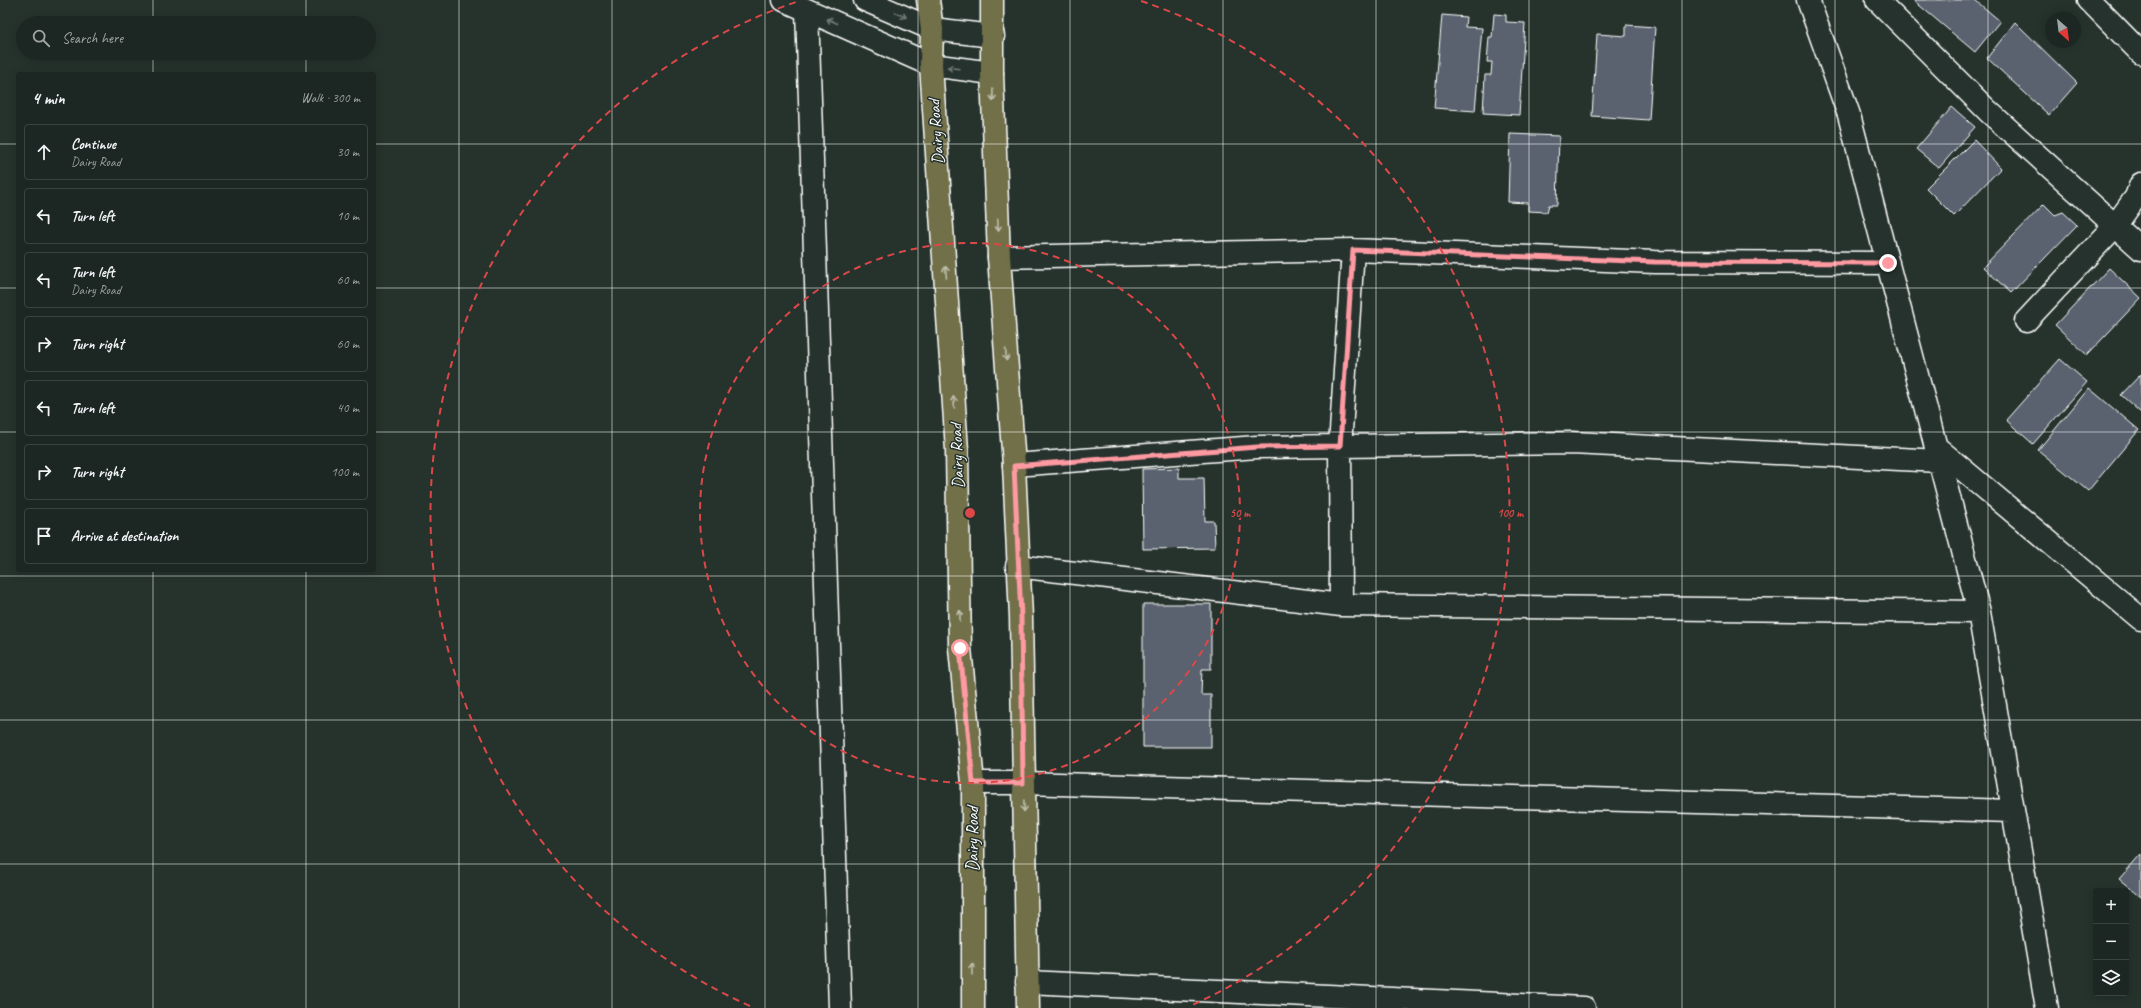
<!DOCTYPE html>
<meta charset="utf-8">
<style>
:root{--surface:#1c2622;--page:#29322f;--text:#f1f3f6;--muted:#a0a5a5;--line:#3a4340}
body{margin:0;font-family:Caveat,sans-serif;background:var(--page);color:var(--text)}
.controls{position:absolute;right:12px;bottom:12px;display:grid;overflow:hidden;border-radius:4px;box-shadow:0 2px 10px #0003}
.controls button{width:36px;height:36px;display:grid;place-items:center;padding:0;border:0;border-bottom:1px solid var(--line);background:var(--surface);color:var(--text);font:20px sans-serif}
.compass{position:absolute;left:2045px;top:12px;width:36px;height:36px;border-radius:50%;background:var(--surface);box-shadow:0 2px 10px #0003;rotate:152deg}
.stop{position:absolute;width:12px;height:12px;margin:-9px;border:3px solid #ff9aa2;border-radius:50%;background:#fff}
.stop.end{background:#ff9aa2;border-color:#fff;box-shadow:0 1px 4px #0008}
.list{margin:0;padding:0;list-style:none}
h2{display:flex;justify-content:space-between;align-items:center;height:52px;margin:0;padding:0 16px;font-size:17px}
h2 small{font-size:13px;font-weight:400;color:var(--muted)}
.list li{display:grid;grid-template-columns:26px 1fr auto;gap:12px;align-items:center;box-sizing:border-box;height:56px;margin:0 8px 8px;padding:0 8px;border:1px solid var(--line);border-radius:4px}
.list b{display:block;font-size:15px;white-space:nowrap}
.list p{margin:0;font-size:13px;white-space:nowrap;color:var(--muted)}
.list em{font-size:13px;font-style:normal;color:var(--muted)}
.icon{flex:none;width:22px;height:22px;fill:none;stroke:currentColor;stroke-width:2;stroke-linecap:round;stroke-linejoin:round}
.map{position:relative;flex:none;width:2141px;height:1008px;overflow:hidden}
.search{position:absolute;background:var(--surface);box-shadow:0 2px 10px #0003;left:16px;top:16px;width:360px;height:44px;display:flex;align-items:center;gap:10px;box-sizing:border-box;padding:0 14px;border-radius:22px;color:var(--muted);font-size:15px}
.panel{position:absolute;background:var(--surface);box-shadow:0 2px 10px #0003;left:16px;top:72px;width:360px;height:500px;border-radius:4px}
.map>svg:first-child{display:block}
.building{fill:#5a626f;stroke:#fff}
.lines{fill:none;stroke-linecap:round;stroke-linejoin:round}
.minor-casing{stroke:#fff;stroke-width:25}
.major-casing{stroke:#fff;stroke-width:25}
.minor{stroke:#26332d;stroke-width:22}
.major{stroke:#71704a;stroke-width:22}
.oneway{stroke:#727a76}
.oneway2{stroke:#bfbfae}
.route{stroke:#ff9aa2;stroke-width:5}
.grid{fill:none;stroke:#fff;stroke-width:1;stroke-opacity:0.55}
.ring{fill:none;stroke:#dc4848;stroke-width:2;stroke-dasharray:7 5}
.labels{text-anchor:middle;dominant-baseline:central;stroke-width:3;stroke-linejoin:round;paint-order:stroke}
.street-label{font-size:17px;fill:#fff;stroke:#26332d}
.centre{fill:#dc4848;stroke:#26332d;stroke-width:2}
.ring-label{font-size:12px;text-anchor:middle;font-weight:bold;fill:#dc4848;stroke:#26332d;stroke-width:3;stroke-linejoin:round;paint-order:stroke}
</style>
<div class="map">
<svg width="2141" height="1008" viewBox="0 0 2141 1008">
<rect width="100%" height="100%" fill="#26332d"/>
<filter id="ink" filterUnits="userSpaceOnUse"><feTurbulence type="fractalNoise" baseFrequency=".025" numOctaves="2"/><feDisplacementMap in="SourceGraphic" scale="8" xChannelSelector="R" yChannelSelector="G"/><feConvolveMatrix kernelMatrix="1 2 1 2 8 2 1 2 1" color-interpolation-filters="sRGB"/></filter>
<g filter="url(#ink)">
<path class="building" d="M1913 0H1975L2000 21 1975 52Z
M1494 14 1506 15V22L1525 23 1519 115 1483 113 1485 75H1491L1492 62H1487L1489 37H1492Z
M1442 15 1466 17 1465 27 1482 28 1475 111 1434 108Z
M2015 22 2077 83 2049 115 1987 58Z
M1626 25 1655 27 1649 120 1592 116 1597 34 1626 36Z
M1952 107 1975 127 1939 168 1916 149Z
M1510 134 1559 136 1557 205H1549L1547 212 1528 211V203L1508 202Z
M1974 140 2001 168 1954 216 1926 188Z
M2044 204 2055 215 2063 212 2077 225 2011 293 1983 267Z
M2109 268 2141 298 2087 355 2055 325Z
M2060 359 2087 382 2033 444 2006 420Z
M2141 374V413L2121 395Z
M2089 388 2139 430 2088 491 2038 450Z
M1179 468V478H1204L1205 521H1214L1215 548 1143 549 1142 469Z
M1143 604H1211V669H1202L1201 695H1211V747H1143Z
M2141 854V897L2119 879Z"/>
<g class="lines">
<defs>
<path id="minor" d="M784 0 931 65 992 73
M865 0 932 29 993 36
M1808 0 1849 115 1979 612 2047 1008
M1877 0 1988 111 2141 249
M2089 0 2141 53
M807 10 840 1008
M999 257 1353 250 1655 262 1888 263
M2026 321 2115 226 2136 197 2141 184
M1936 447 2141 619
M1014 465 1257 447 1572 443 1940 461
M1017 566 1341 605 1979 612
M1341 605 1340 446 1353 250
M973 783H1023L2012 811
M1027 982 1584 1008"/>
<path id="major" d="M928 0 932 29 931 65 957 450 960 648 973 783V1008
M992 0V73L999 257 1014 465 1021 617 1028 1008"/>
</defs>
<use href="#minor" class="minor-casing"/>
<use href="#major" class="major-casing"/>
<use href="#minor" class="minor"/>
<use href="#major" class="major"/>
</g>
<defs><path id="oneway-shaft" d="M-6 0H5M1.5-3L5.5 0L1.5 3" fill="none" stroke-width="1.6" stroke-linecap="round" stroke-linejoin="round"/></defs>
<g class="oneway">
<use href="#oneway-shaft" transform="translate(901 15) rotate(23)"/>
<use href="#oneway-shaft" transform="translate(832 21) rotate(-156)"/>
<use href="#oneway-shaft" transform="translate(953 68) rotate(-173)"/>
</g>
<g class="oneway2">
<use href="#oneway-shaft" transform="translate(993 95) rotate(88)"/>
<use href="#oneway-shaft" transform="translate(998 225) rotate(88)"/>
<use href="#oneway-shaft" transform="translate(946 272) rotate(-94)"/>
<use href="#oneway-shaft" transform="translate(1006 355) rotate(86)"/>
<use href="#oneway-shaft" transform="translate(954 402) rotate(-94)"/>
<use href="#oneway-shaft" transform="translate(960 616) rotate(-90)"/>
<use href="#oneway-shaft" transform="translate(1024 806) rotate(89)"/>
<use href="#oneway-shaft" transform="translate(972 969) rotate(-90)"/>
</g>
</g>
<g class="lines" filter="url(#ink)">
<path class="route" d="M960 648 973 783H1023L1021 617 1014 466 1257 447 1340 446 1353 250 1655 262 1888 263"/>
</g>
<path class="grid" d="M153 0V23M306 0V23M459 0V1008M612 0V1008M765 0V1008M918 0V1008M1070 0V1008M1223 0V1008M1376 0V1008M1529 0V1008M1682 0V1008M1835 0V1008M1988 0V1008M153 53V74M306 53V74M0 144H18M374 144H2141M0 288H18M374 288H2141M0 432H18M374 432H2141M153 570V1008M306 570V1008M0 576H2141M0 720H2141M0 864H2141"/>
<g class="ring">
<circle cx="970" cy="513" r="270"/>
<path d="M750 1006A540 540 0 0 1 799 1M1141 1A540 540 0 0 1 1190 1006"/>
</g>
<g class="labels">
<g class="street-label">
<text transform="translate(936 132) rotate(-94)">Dairy Road</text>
<text transform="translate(957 456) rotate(-92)">Dairy Road</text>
<text transform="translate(972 839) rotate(-90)">Dairy Road</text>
</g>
</g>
<circle cx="970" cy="513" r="6" class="centre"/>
<g class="ring-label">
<text x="1240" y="517">50 m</text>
<text x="1510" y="517">100 m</text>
</g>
</svg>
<div class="controls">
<button>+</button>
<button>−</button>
<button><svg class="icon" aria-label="layers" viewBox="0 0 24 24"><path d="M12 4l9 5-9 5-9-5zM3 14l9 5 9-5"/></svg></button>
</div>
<svg class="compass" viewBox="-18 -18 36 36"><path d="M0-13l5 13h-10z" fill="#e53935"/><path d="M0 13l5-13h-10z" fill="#a0a5a5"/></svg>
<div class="stop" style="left:960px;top:648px"></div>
<div class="stop end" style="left:1888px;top:263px"></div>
<div class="search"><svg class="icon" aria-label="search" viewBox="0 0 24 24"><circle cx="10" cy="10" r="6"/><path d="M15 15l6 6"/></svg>Search here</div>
<section class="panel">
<h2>4 min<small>Walk · 300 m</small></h2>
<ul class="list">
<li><svg class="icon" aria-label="ahead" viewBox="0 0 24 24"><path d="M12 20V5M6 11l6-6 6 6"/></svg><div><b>Continue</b><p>Dairy Road</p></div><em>30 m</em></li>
<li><svg class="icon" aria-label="left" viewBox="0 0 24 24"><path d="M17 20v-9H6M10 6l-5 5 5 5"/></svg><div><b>Turn left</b></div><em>10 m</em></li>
<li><svg class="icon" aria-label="left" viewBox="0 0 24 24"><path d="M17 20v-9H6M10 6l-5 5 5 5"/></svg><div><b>Turn left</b><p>Dairy Road</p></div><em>60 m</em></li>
<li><svg class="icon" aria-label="right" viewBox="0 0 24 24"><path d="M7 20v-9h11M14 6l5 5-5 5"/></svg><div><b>Turn right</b></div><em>60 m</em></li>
<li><svg class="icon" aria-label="left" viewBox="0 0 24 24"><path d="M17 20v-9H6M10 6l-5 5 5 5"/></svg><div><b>Turn left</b></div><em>40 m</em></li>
<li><svg class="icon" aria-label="right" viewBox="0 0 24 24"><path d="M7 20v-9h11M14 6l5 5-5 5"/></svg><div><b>Turn right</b></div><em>100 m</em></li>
<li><svg class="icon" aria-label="arrive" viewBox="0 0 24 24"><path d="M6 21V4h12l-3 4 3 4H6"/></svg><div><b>Arrive at destination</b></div></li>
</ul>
</section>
</div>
